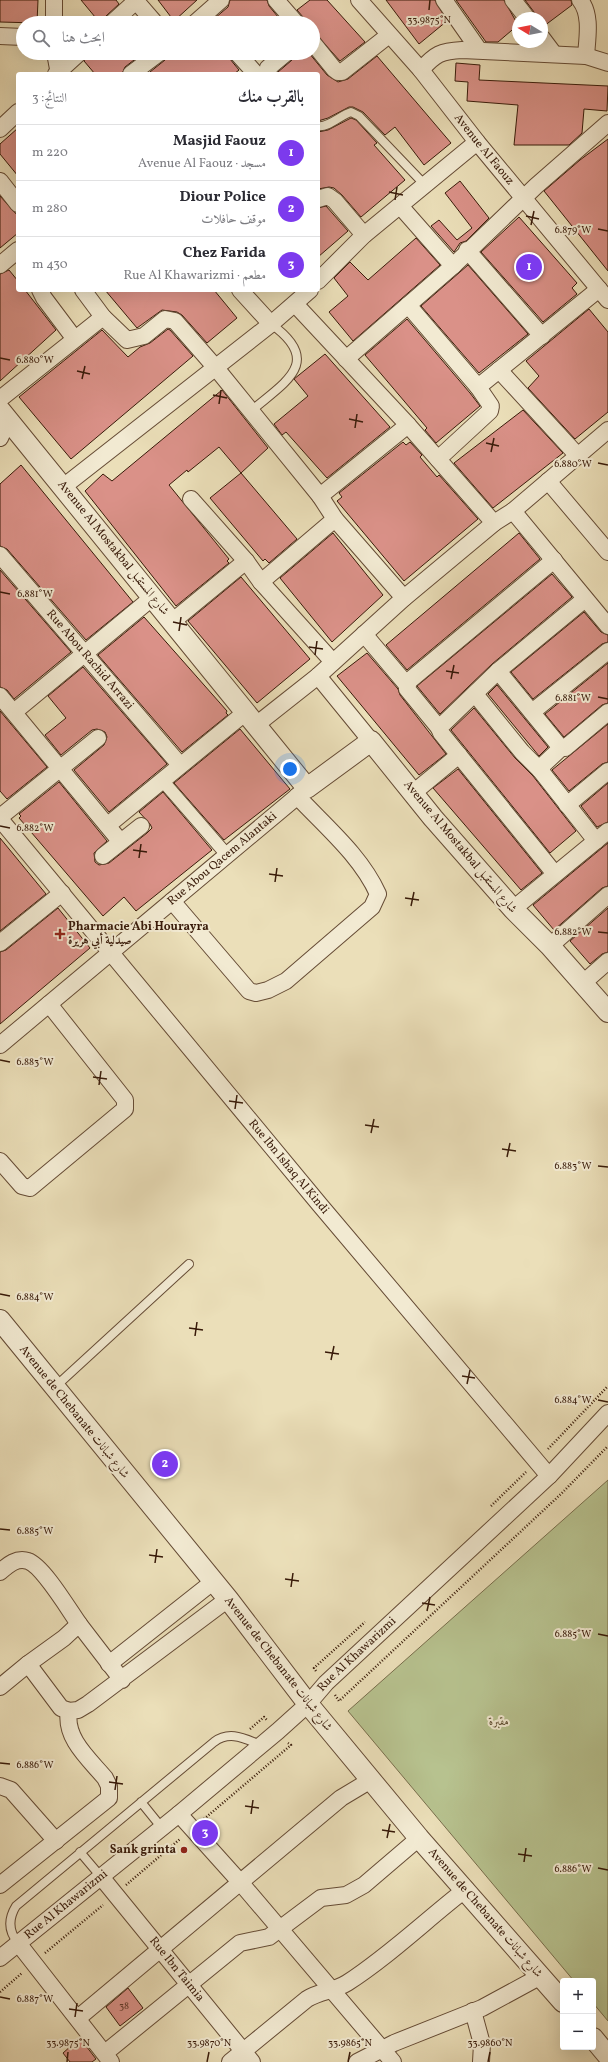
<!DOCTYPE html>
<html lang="ar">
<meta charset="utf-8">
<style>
:root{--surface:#fff;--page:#f7f7f7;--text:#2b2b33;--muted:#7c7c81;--line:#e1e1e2;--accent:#7c3aed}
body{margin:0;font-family:Vollkorn,Amiri,serif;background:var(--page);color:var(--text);direction:rtl}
.controls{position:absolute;right:12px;bottom:12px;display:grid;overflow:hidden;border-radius:4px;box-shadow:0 4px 16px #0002}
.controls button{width:36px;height:36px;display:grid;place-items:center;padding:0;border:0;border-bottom:1px solid var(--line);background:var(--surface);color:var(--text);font:20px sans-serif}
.compass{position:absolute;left:512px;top:12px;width:36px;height:36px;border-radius:50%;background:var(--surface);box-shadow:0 4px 16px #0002;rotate:280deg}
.you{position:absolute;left:290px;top:769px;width:14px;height:14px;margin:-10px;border:3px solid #fff;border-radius:50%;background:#1a73e8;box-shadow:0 0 0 6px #1a73e833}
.badge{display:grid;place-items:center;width:26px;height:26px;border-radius:50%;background:var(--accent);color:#fff;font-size:13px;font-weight:700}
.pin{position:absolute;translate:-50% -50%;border:2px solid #fff;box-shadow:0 1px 4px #0006}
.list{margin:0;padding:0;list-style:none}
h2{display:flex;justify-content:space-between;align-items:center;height:52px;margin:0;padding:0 16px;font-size:17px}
h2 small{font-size:13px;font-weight:400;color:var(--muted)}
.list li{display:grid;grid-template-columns:26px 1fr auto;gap:12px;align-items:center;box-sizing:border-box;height:56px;padding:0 16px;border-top:1px solid var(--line)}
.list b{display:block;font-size:15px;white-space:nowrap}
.list p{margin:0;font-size:13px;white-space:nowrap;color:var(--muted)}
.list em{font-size:13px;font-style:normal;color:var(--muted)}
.icon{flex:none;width:22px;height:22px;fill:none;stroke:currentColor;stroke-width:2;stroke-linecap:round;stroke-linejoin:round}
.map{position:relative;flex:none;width:608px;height:2062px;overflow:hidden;direction:ltr}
.search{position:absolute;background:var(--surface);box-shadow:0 4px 16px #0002;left:16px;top:16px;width:304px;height:44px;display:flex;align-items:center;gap:10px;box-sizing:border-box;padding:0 14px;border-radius:22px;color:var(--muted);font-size:15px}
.panel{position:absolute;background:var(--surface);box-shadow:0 4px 16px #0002;left:16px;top:72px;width:304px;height:220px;border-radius:4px;direction:rtl}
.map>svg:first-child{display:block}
.green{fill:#b7c28f;stroke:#786e4c}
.building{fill:#da9188;stroke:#381a09}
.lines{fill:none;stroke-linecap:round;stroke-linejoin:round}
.service-casing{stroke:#654b35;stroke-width:10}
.pedestrian-casing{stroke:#654b35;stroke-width:14}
.minor-casing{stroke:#654b35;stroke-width:18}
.tertiary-casing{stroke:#654b35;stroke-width:22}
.path{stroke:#381a09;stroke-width:2.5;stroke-dasharray:1 2;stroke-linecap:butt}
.service{stroke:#f2ead2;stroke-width:8}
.pedestrian{stroke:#f2ead2;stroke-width:12}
.minor{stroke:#f2ead2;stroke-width:16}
.tertiary{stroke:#f2ead2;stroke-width:20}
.ticks{fill:none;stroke:#381a09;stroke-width:1.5}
.poi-dot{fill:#8f2418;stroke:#f2ead2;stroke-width:1.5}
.labels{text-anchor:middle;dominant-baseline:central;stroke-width:4;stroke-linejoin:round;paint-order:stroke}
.number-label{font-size:10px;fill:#603829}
.street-label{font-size:12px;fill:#381a09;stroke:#f2ead2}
.poi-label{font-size:12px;font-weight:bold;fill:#381a09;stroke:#f2ead2;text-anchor:start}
.park-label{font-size:12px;font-style:italic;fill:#5e4c31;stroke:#f2ead2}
.ticks-label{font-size:10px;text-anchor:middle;fill:#381a09;stroke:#f2ead2;stroke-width:4;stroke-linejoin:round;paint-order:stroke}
</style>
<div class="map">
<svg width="608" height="2062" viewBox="0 0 608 2062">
<rect width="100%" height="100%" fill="#ebdfb9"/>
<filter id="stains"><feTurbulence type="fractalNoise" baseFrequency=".005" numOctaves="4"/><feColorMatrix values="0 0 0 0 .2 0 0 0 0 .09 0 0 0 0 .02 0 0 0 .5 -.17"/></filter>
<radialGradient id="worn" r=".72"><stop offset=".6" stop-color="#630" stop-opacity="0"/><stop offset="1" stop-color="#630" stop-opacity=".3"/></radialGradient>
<path class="green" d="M608 1480V2021L593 2003V1981H574L348 1711Z"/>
<path class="building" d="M0 0H38L37 23 0 22Z
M81 0H116L119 4 106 16 103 23H100Z
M158 0H197L174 21Z
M230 0H267L269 6 283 23H220L215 18 228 7Z
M310 0H327L365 42 340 61 313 31V23H305L303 17 297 10Z
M386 0H435L447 21 419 44Z
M456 0H504L518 25 498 42H486Z
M525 0H571L572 5 544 26 542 23V18H536L534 12Z
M133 17 139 23H126Z
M88 53H143L125 67 122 74H95L84 61Z
M168 53H228L230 59 239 70 234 74H152L150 72 165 60Z
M295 53H309L327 75 338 82 348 79 377 56 451 143 424 165 395 127 385 135 363 112 353 107H349L328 118 318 121V74H280L278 72 292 60Z
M456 63 480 65 479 80 608 86 607 111 584 109 582 133 569 145H514L518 105 467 101 468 82 455 81Z
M351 118 356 120 377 143 374 145 405 180 361 217 342 195 334 188 329 187 318 189V132L328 130Z
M18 128V176L0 154V144Z
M608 139V271L544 191 580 160Z
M460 181 489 218 466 241 460 243 454 252 431 226 439 220 457 240 472 228 445 193Z
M0 196 18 216V233L0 248Z
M326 206 348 231 318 257V208Z
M519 217 577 283 572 288 577 294 543 322 481 252Z
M416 238 440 265 353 341 329 312 348 296 334 278 350 262 368 280Z
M468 265 528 334 479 373 421 306Z
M9 270 18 281V290H25L56 330 0 381V274Z
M105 290H214L237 318 207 343 182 315 177 312 162 310 137 328Z
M589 309 608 332V412L575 439 528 388 539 376 526 361Z
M407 319 470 393 480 406 436 443 425 430 427 428 365 355Z
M168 329 170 330 193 356 71 459 19 397 102 330 128 357 140 347 150 343Z
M325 354 390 427 327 478 286 432 282 435 274 424 308 396 294 379Z
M222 390 268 448 241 473 219 447 188 472 187 470 169 485 229 559 227 561 229 563 176 606 85 491 103 474 112 481Z
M523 410 563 453 493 508 454 463Z
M403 442 406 445 410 442 422 455 420 457 437 477 439 475 478 519 404 581 337 501 342 497 339 493Z
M21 465 133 602 86 640 7 549 0 546V484Z
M241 473 297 539 269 563 265 559 263 561 210 498Z
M333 533 383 595 332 642 280 578Z
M519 533 540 559 407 670 386 645Z
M0 570 71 652 14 699 7 690 0 687Z
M552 574 572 597 492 664 440 714 417 686Z
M241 577 310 659 257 703 188 621Z
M584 612 601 632 608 635V642L602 644 533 699 511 672Z
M144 617 227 711 226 713 228 715 182 752 98 655Z
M367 653 398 689 400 695 446 754 419 775 337 676Z
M608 663V703L602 705 564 737 545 714Z
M83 667 167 764 109 812 74 770 104 745 107 737 105 732 97 729 92 730 61 755 45 735 66 718 48 696Z
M497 685 548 747 539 756 488 694Z
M474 708 515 758 533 776 576 831 550 853 451 730Z
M0 711 47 767 7 799 0 791Z
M608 724V762L602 764 569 791 552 770Z
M240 729 290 789 224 840 174 783Z
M458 769 542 873 521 890 433 788Z
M59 782 107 841 94 853 95 862 99 865 109 863 147 833 152 828 150 824 139 812 163 792 212 850 136 911 124 897 103 916 19 818 21 816 19 814Z
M608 783V822L597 827 581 806Z
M0 838 46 894 0 931Z
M608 843V886L602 888 554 930 533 905Z
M58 908 90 948 0 1024V952L6 950Z
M608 908V952L602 954 590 964 570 941Z
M128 1988 143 2008 120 2026 106 2007Z
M80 2038 96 2059 92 2062H70L63 2053Z"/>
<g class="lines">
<defs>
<path id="service" d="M318 126C328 128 341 115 351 112L359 116 425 185
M251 411C285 382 324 362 271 324
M55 1387 189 1264
M141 1802 162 1828
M80 1852 102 1878
M18 1943C8 1931 8 1919 16 1906L214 1742C230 1730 245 1739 261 1745"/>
<path id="pedestrian" d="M162 780 227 855"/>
<g id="minor">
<path d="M276 0 296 23"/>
<path id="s1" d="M359 0 421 70 477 142 608 300"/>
<path d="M444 0 479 50"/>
<path d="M513 0 527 18"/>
<path d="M580 0C592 15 587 39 586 56"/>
<path d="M136 1 155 23"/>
<path d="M54 23V0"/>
<path d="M112 23 137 0"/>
<path d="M195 23 221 0"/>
<path d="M0 36 23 37"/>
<path d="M542 38 554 54"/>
<path d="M313 43 334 69 338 72H342L389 35"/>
<path d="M55 53 59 74"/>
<path d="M237 53 256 74"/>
<path d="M421 70C435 54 441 51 462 50L586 56 608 63"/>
<path d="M56 74 79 53"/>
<path d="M131 74 159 53"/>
<path d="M269 74 268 68 286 53"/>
<path d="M0 129 18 112"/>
<path d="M0 181 18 204"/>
<path d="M318 199 328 196 335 201 364 235"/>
<path d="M401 207 453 266"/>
<path d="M467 250 542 336"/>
<path d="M0 265 18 250"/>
<path d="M318 281 364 235 477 142"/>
<path d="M40 290 44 298 74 338"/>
<path d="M83 290 103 317 127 340 144 336 165 319 175 321 216 368 320 496 335 519 404 598"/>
<path d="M240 290 271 324"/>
<path d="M295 304 408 425 494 523"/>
<path d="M408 305 478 387 491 406 490 411 438 459"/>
<path d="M346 359 453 266 536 186 608 123"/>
<path d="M499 370 578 456"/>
<path d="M478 387 599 289"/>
<path d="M0 399 103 317"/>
<path d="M0 438 8 420"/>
<path d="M548 481 608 552"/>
<path d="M63 487 271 324 310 290"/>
<path d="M320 496 408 425"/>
<path d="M191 499 246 561 261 582 333 662"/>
<path d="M513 511 608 626"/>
<path id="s2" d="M0 555 180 765"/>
<path d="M261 582 335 519"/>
<path d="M173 621 246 561"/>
<path d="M364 634 407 685"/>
<path d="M498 671 561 748"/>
<path d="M318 676 371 741"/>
<path d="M475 694 522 752 540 770"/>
<path d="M0 696 120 841"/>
<path d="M14 712 153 597"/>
<path d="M532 712 608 651"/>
<path d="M256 725 318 676 404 598 494 523 513 511 608 430"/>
<path d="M439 728 407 689 409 681 554 560"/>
<path d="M413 793 459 755"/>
<path d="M567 805 608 771"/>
<path d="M0 817 98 738"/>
<path id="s3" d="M0 819 320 1205 549 1476"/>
<path d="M108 825 246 712"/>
<path d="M596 841 540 770 544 764 561 748H565L608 712"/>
<path d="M103 856 141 826"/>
<path d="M555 874 441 733 439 728 498 671 585 599"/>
<path d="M172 901 249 991 256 993 268 990 286 981 372 907 378 894C361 856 326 827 297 796"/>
<path d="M513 909 608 831"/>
<path d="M0 943 62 893"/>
<path d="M550 946 608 895"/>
<path d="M583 983 608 961"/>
<path id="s4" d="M0 1045 306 789"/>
<path d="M0 1161 22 1186 30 1188 125 1109V1100L49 1004"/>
<path d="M0 1572C8 1565 17 1557 28 1561 43 1566 69 1610 79 1624"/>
<path d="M109 1664 214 1581"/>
<path d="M122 1680 79 1624 64 1638 28 1664 61 1708 69 1711 78 1710 88 1704 228 1599"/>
<path d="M0 1687 28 1664"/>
<path d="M0 1786 11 1790 56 1841"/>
<path d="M179 1814 240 1882 393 2062"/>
<path id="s5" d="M102 1878 252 2062"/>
<path d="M0 1885 109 1798V1786L105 1778C89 1759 64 1738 69 1711"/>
<path d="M18 1943 111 2062"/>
<path id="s6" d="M0 1958 179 1814 278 1731 308 1704 326 1683 549 1476 608 1413"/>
<path d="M473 2011 482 2044 481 2062"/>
<path d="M78 2018 341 1798 371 1780"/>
<path d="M105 2053 240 1943 269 1937 321 1898 346 1895 364 1885 419 1838"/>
<path d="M230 2062 307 1999C320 1991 334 1991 347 1983 389 1956 426 1920 466 1889"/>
<path d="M357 2062 394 2043 482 2008 541 1976"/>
</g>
<path id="tertiary" d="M0 410 307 788 371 741 433 818 513 909 550 946 608 1012
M0 1320 228 1599 308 1704 419 1838 563 2002
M593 2038 608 2056"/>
</defs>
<use href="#service" class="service-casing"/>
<use href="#pedestrian" class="pedestrian-casing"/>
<use href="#minor" class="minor-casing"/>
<use href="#tertiary" class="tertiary-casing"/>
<path class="path" d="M548 1449 608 1386
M491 1506 526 1472
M316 1671 314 1668 365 1622
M335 1695 339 1701 562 1493 608 1446
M250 1729 264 1717 267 1720
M204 1819 291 1745 288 1743
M126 1885 180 1839
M45 1953 103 1905
M0 1992 22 1973"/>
<use href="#service" class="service"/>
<use href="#pedestrian" class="pedestrian"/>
<use href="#minor" class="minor"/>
<use href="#tertiary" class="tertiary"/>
</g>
<path class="ticks" d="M429 10 430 0M389 192 403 195M395 200 397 187M526 216 539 219M531 225 534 211M598 229 608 231M0 358 10 360M77 371 90 374M82 379 85 366M213 395 227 398M219 404 221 390M349 419 363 422M355 428 357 414M486 443 499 446M491 452 494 438M598 463 608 465M0 592 10 594M173 622 187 625M179 631 181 617M309 647 323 649M315 655 317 641M446 671 459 673M451 679 454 665M598 697 608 699M0 826 10 828M133 850 147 852M139 858 141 844M269 874 283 876M275 882 277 868M405 898 419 900M411 906 414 892M598 932 608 933M0 1060 10 1062M93 1077 107 1079M99 1085 101 1071M229 1101 243 1103M235 1109 237 1095M365 1125 379 1127M371 1133 374 1119M502 1149 516 1151M507 1157 510 1143M598 1166 608 1167M0 1294 10 1296M189 1328 203 1330M195 1336 197 1322M325 1352 339 1354M331 1360 334 1346M462 1376 475 1378M467 1384 470 1370M598 1400 608 1402M0 1529 10 1530M149 1555 163 1557M155 1563 157 1549M285 1579 299 1581M291 1587 293 1573M422 1603 435 1605M427 1611 430 1597M598 1634 608 1636M0 1763 10 1764M109 1782 123 1784M115 1790 117 1776M245 1806 259 1808M251 1814 253 1800M382 1830 395 1832M387 1838 390 1824M518 1854 532 1856M524 1862 526 1848M598 1868 608 1870M0 1997 10 1999M69 2009 83 2011M75 2017 77 2003M67 2062 68 2052M207 2062 209 2052M348 2062 350 2052M488 2062 490 2052"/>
<g class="poi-dot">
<path d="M58 928h4v4h4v4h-4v4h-4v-4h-4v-4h4z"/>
<circle cx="184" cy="1850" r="4"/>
</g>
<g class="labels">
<g class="number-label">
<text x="124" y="2006">38</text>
</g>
<g class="street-label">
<text stroke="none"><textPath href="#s1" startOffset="195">Avenue Al Faouz</textPath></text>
<text transform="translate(113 548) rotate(51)">Avenue Al Mostakbal شارع المستقبل</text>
<text stroke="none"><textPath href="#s2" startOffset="138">Rue Abou Rachid Arrazi</textPath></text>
<text transform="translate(460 847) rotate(50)">Avenue Al Mostakbal شارع المستقبل</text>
<text stroke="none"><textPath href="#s4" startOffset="290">Rue Abou Qacem Alantaki</textPath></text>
<text stroke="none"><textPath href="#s3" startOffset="452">Rue Ibn Ishaq Al Kindi</textPath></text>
<text transform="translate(74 1412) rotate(51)">Avenue de Chebanate شارع شبانات</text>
<text stroke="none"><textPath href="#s6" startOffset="469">Rue Al Khawarizmi</textPath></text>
<text transform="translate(278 1664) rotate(52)">Avenue de Chebanate شارع شبانات</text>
<text stroke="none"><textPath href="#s6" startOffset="85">Rue Al Khawarizmi</textPath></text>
<text transform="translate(485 1913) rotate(49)">Avenue de Chebanate شارع شبانات</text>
<text stroke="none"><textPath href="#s5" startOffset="118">Rue Ibn Taimia</textPath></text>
</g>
<g class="poi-label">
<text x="68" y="927">Pharmacie Abi Hourayra<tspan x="68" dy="14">صيدلية أبي هريرة</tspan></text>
<text x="176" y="1850" text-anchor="end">Sank grinta</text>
</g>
<g class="park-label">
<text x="499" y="1722">مقبرة</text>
</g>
</g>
<g class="ticks-label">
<text x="429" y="23">33.9875°N</text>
<text x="573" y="233">6.879°W</text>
<text x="35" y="363">6.880°W</text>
<text x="573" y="467">6.880°W</text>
<text x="35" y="597">6.881°W</text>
<text x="573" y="701">6.881°W</text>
<text x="35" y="831">6.882°W</text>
<text x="573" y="935">6.882°W</text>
<text x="35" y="1065">6.883°W</text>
<text x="573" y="1169">6.883°W</text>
<text x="35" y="1300">6.884°W</text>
<text x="573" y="1403">6.884°W</text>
<text x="35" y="1534">6.885°W</text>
<text x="573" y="1637">6.885°W</text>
<text x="35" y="1768">6.886°W</text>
<text x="573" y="1872">6.886°W</text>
<text x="35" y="2002">6.887°W</text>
<text x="68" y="2046">33.9875°N</text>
<text x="209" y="2046">33.9870°N</text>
<text x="350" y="2046">33.9865°N</text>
<text x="490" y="2046">33.9860°N</text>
</g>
<rect width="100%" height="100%" filter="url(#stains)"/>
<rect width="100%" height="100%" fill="url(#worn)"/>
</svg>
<div class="controls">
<button>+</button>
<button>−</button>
</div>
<svg class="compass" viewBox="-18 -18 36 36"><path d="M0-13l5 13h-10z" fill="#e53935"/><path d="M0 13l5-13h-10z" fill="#7c7c81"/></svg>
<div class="you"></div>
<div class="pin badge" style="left:529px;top:267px">1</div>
<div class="pin badge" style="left:165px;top:1464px">2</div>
<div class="pin badge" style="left:205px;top:1833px">3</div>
<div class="search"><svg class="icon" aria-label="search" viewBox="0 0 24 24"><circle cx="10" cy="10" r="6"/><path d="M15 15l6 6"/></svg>ابحث هنا</div>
<section class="panel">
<h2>بالقرب منك<small>النتائج: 3</small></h2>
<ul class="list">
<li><span class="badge">1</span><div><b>Masjid Faouz</b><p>مسجد · Avenue Al Faouz</p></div><em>220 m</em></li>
<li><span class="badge">2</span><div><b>Diour Police</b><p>موقف حافلات</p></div><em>280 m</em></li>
<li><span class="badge">3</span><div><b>Chez Farida</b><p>مطعم · Rue Al Khawarizmi</p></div><em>430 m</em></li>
</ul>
</section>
</div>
